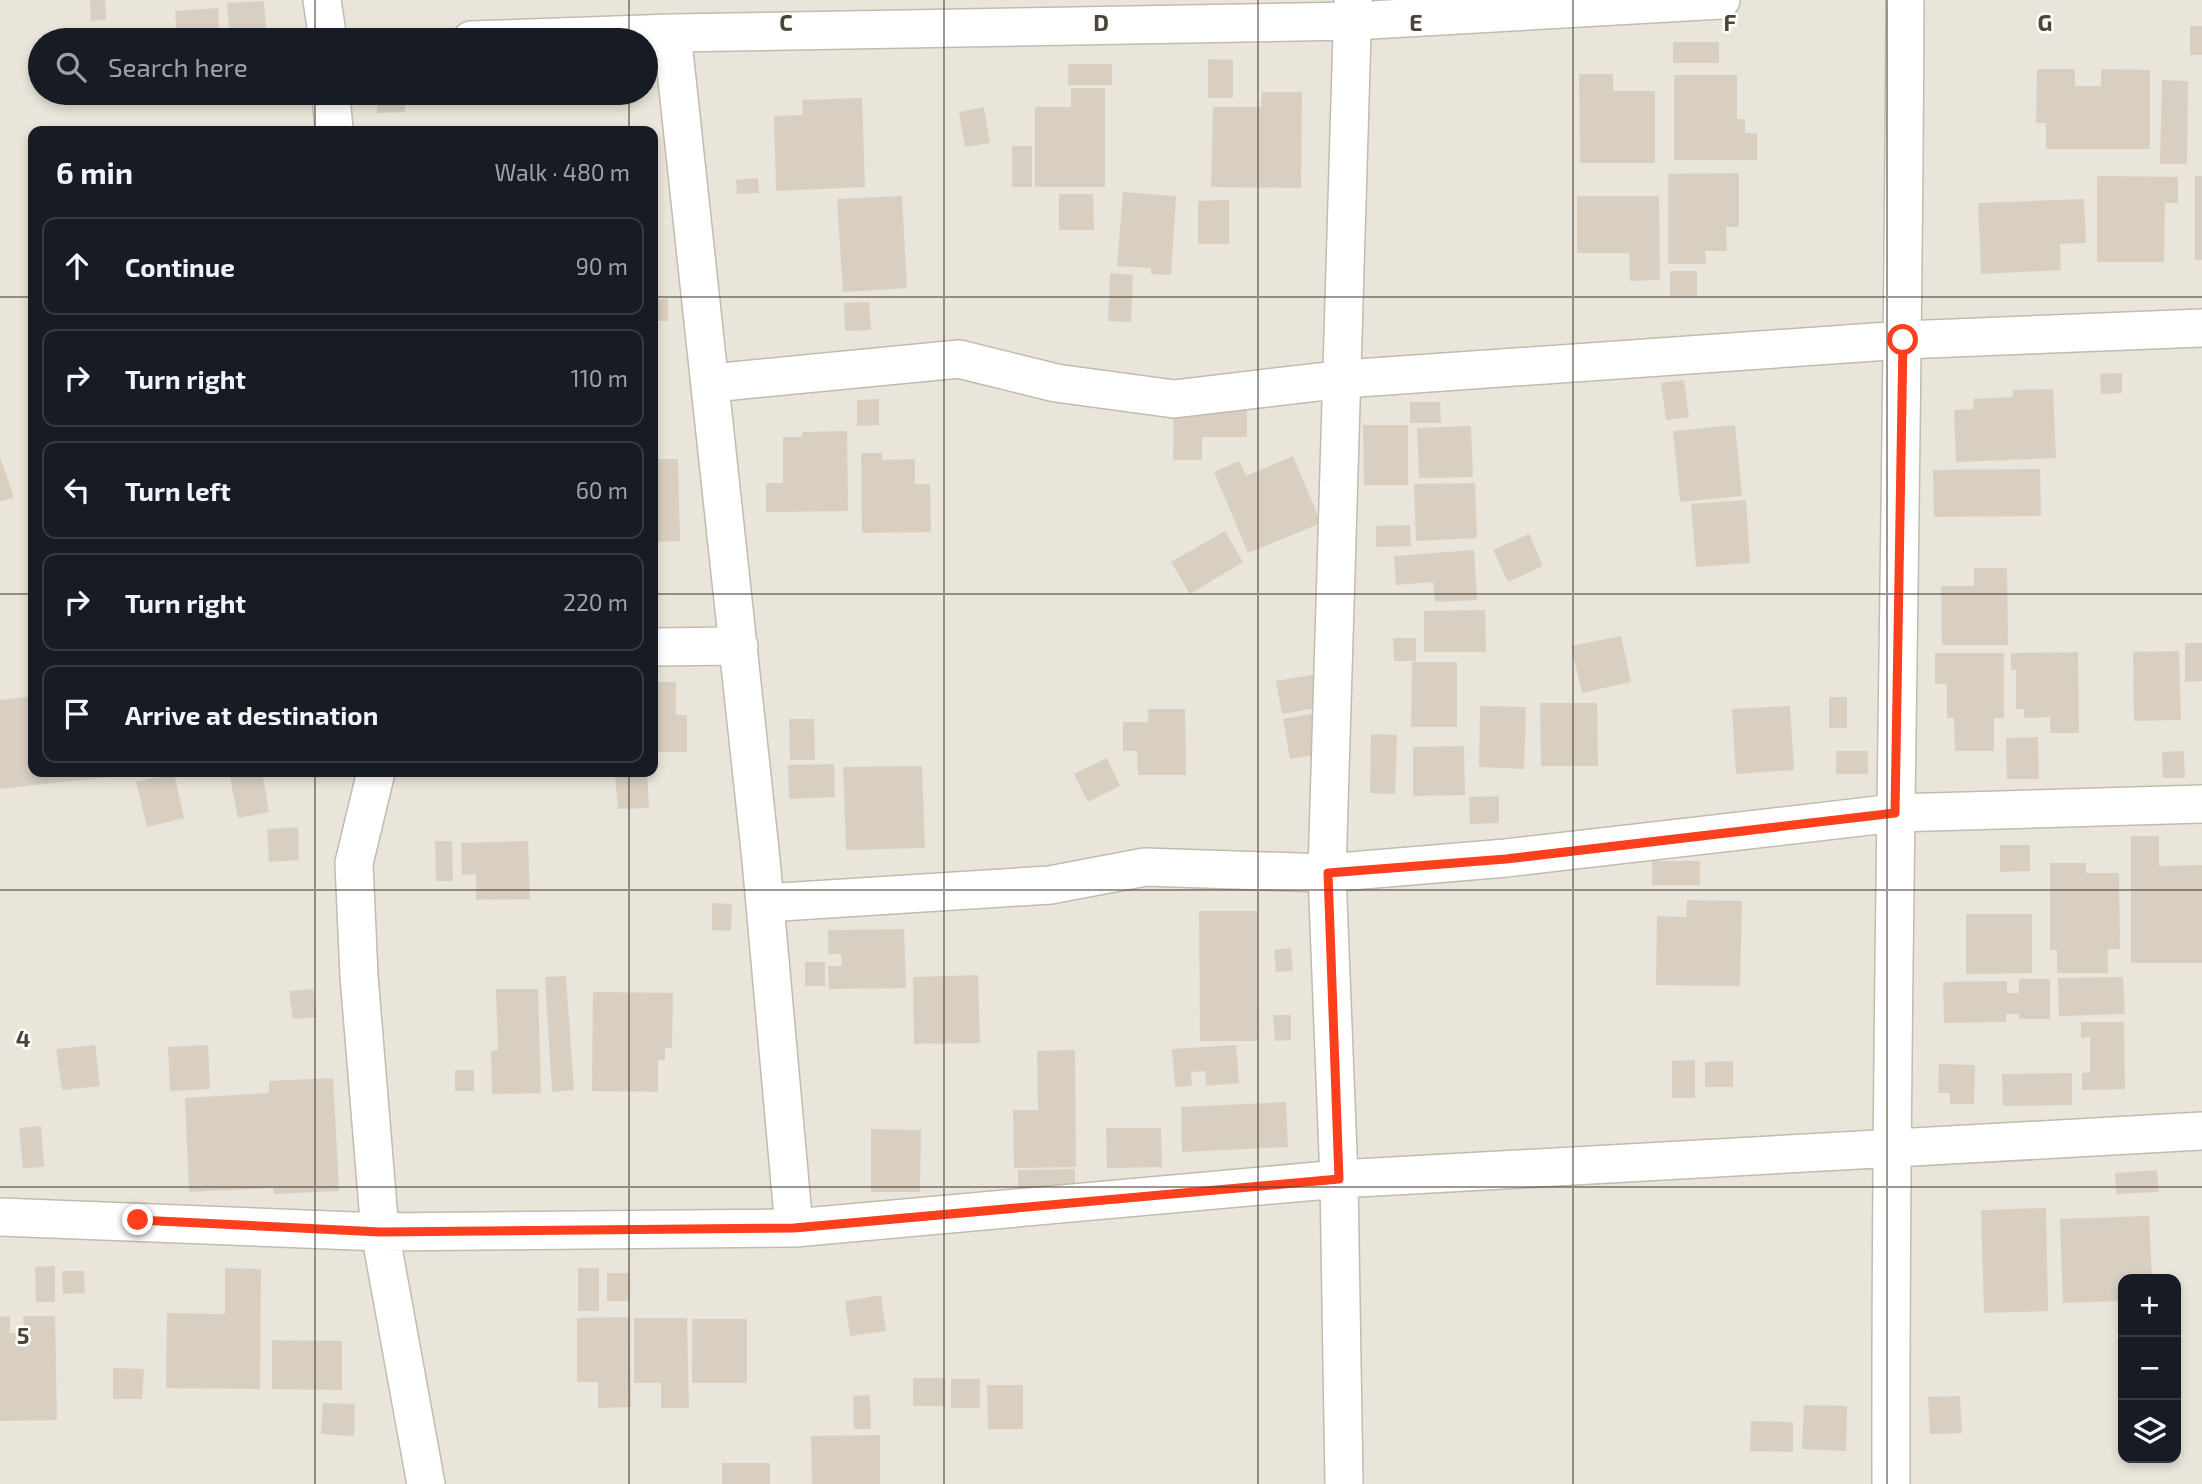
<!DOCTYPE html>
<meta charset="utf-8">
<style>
:root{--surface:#171b24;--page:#242831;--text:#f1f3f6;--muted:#9ea1a6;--line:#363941}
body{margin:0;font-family:"Exo 2",sans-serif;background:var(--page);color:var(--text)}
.controls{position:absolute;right:21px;bottom:21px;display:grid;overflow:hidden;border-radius:14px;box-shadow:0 4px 10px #0003}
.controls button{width:63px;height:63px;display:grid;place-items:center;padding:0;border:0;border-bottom:2px solid var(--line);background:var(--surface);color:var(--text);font:35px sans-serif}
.stop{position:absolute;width:21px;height:21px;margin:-16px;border:5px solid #fc3f1d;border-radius:50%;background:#fff}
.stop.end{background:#fc3f1d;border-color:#fff;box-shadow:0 2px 7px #0008}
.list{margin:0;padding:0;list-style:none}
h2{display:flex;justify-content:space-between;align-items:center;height:91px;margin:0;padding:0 28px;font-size:30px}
h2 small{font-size:23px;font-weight:400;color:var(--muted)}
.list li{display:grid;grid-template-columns:46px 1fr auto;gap:21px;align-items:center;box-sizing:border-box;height:98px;margin:0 14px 14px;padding:0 14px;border:2px solid var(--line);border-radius:14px}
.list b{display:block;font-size:26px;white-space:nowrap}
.list em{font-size:23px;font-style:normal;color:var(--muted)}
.icon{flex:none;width:38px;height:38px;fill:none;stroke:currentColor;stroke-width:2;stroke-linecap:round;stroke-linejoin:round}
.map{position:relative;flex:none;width:2202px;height:1484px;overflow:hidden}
.search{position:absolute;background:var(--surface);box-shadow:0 4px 10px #0003;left:28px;top:28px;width:630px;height:77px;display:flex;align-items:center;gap:18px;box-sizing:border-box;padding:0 24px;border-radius:38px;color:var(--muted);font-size:26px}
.panel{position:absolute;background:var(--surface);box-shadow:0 4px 10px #0003;left:28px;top:126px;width:630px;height:651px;border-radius:14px}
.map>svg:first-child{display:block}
.residential{fill:#eae5da;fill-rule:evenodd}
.building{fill:#d8cfc1}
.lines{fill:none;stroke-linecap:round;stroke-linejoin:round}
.street-casing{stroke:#c2bbae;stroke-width:40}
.street{stroke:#fff;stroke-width:37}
.route{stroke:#fc3f1d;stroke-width:9}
.grid{fill:none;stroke:#4b4439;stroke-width:2;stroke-opacity:0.55}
.grid-label{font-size:23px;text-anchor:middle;font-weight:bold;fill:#4b4439;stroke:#fff;stroke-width:5;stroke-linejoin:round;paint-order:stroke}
</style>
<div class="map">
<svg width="2202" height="1484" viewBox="0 0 2202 1484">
<rect width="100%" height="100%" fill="#f6f3ec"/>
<path class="residential" d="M0 0H2202V1484H0ZM40 40H646V93H40ZM33 131H653V772H33ZM2123 1279H2176V1458H2123Z"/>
<path class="building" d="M90 0H105L106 20 91 21Z
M264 1 267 40H230L227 3Z
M218 8 220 40H177L175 11Z
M2190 26H2202V55H2190Z
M1673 42H1719V63H1673Z
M1208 59 1233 60V98H1208Z
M1068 64H1112V85H1068Z
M2037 69H2075V86H2101V69L2150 70V149H2046V123H2036Z
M1579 74H1613V91H1655V163H1580Z
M1674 75H1737V119H1745V133H1757V160H1674Z
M2162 80 2188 81 2187 164H2160Z
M1071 88H1105V187H1035V107H1071Z
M1262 92H1302L1301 188 1211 187 1213 107H1261Z
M377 93H405V112L377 113Z
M862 98 865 187 776 191 774 116 803 115 802 100Z
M984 107 990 143 965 147 959 112Z
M1012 146H1032V187H1012Z
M1739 173V227H1726L1727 251H1705L1706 264H1668V174Z
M2097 176 2178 177V203H2165L2164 262H2097Z
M2195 176H2202V260H2195Z
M758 178 759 193 737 194 736 180Z
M1123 192 1176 196 1171 275 1151 274V268L1117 266Z
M1059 194H1093L1094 230H1059Z
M902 196 907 288 843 292 837 199Z
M1577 196H1659L1660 280 1630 281 1629 253H1577Z
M2084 199 2086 243 2060 244 2061 270 1981 274 1978 203Z
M1229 200V244H1198V201Z
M1670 271H1697V296H1670Z
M1110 273 1133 275 1131 322 1108 321Z
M653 299H668V321H653Z
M869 302 871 330 845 331 844 303Z
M2122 373V393L2101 394 2100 374Z
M1684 380 1689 417 1666 420 1661 383Z
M2053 389 2056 458 1956 462 1954 410 1974 409 1973 399 2013 397V390Z
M879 399V425L857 426V400Z
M1410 402H1440L1441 423H1410Z
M1174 409 1247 410V437H1202V460H1173Z
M1363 425H1408V485H1364Z
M1735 425 1742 496 1680 502 1673 431Z
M1471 426 1473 477 1419 478 1417 428Z
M847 431 848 511 766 512V483H783V437H802V432Z
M861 453H882V460L915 459V484H930L931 532 862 533Z
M1293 456 1321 523 1248 553 1214 472 1239 461 1246 476Z
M0 457 14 497 0 502Z
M653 459H678L680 541 653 542Z
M2040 469 2041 516 1934 517 1933 470Z
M1475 483 1477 538 1416 541 1414 484Z
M1746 500 1750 563 1696 567 1691 504Z
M1410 525 1411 546 1376 547V526Z
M1225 531 1243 562 1190 594 1171 562Z
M1529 534 1543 566 1508 582 1493 550Z
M1474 550 1477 600 1435 602 1433 582 1396 585 1394 556Z
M1974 568H2007L2008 645H1942L1941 586H1974Z
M1485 610 1486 652H1424V611Z
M1621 636 1631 682 1582 693 1571 646Z
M1393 638H1416V661H1394Z
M2185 643H2202V681L2185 682Z
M2179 651 2181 720 2134 721 2133 652Z
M2078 652 2079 733H2050V717L2024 718V709H2016V670H2011V653Z
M1935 653H2004V718H1994V751H1955L1954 718H1947V684H1935Z
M1412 662H1457V727H1411Z
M1317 674 1323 707 1282 714 1276 681Z
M653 682H676V715H687V752H653Z
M33 696V772H118V776L0 789V700Z
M1829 697H1847V728H1829Z
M1540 703H1597L1598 766H1541Z
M1480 706 1526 707 1524 769 1479 767Z
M1790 706 1794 770 1736 774 1732 709Z
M1148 709H1185L1186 775H1138L1137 751H1123V722H1148Z
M1320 712 1327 753 1290 759 1283 719Z
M789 719H814L815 760H790Z
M1371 734 1397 735 1395 794 1370 793Z
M2038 737 2039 779H2007L2006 738Z
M1464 746 1465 795 1413 796V747Z
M1836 751H1868V774H1836Z
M2184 751 2185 778H2163L2162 752Z
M1107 758 1120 786 1088 802 1074 774Z
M834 764 835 797 789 799 788 765Z
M922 766 925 848 846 850 843 767Z
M262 772 269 812 238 818 229 773Z
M174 773 184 818 147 827 136 782Z
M647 773 649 808 618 809 615 775Z
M1499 796V823L1470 824 1469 797Z
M298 827 299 860 269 862 267 829Z
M2131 836H2159V866L2202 865V963H2131Z
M435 841H452L453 881H436Z
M528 841 530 899 476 900V874L462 875 461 843Z
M2000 845H2030V871L2000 872Z
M1652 861H1700V885H1652Z
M2050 863H2086V873H2119L2120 949H2108V973H2057V950H2050Z
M1687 900 1742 901 1740 986 1656 985 1657 916 1686 917Z
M712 903 732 904 731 931 712 930Z
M1199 911H1257L1258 1041H1200Z
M1966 914H2032V973L1966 974Z
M904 929 906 988 829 989 828 966H842L841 954H828V930Z
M1291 948 1293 971 1276 972 1274 950Z
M805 962H825V986H805Z
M978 975 980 1043 914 1044 913 977Z
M566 976 574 1090 552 1092 545 977Z
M2123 977 2125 1014 2059 1016 2058 978Z
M2019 979H2050V1019H2019V1014H2006V1022L1944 1023 1943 982 2007 981V993H2019Z
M313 989 317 1017 293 1019 289 991Z
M496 989H538L541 1093 492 1094 491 1051 498 1050Z
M593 992 673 993 672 1048H665V1060H658V1092L592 1091Z
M1273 1015H1291V1040L1275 1041Z
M2081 1022H2124L2125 1089 2082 1090V1073L2090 1072V1037L2081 1038Z
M95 1045 100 1086 62 1090 56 1049Z
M208 1045 210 1089 170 1091 168 1047Z
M1236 1045 1239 1083 1206 1086 1205 1071 1191 1072 1192 1086 1175 1087 1172 1049Z
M1075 1050 1076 1167 1014 1168 1013 1110H1038L1037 1051Z
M1695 1060V1098H1672V1061Z
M1733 1061V1087H1705V1062Z
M1939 1064 1975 1065 1974 1104H1950V1093H1938Z
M455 1070H474V1091H455Z
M2072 1073V1105L2003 1106 2002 1074Z
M333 1078 339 1191 274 1194 273 1188 189 1192 185 1098 269 1093V1081Z
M1286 1102 1288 1147 1182 1152 1181 1107Z
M41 1126 44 1167 23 1168 19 1128Z
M1106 1128H1161L1162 1167 1107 1168Z
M871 1129 921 1130 920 1192H871Z
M1075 1169V1187L1018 1188V1170Z
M2157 1170 2159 1192 2116 1194 2115 1173Z
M2046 1208 2048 1311 1984 1313 1981 1210Z
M2149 1216 2152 1279H2123V1301L2063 1303 2060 1219Z
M55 1266V1302H36L35 1267Z
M225 1268 261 1269 260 1389 166 1388 167 1313 225 1314Z
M578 1268H599V1311H578Z
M62 1271H84L85 1293 63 1294Z
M607 1273H630V1301H607Z
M881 1295 886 1331 850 1336 845 1301Z
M10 1316V1333H24L23 1316H55L57 1420 0 1421V1317Z
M630 1317 631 1407 598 1408V1382H577V1318Z
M634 1318H687L689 1408H661V1383H634Z
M692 1319H747V1383H692Z
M272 1340 342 1341V1390L272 1389Z
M113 1368 144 1369 142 1399H113Z
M913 1378H945V1406H913Z
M951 1379H980V1408H951Z
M987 1385H1023V1429H988Z
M870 1395 871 1429H854L853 1396Z
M1960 1396 1962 1433 1930 1434 1928 1397Z
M323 1403 355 1404 354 1436 321 1434Z
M1804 1405 1847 1406 1846 1451 1802 1449Z
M1751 1421 1793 1422V1452L1750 1451Z
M880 1435V1484H812L811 1436Z
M722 1463H770V1484H722Z"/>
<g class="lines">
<defs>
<path id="street" d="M322 0 328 40
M672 33 761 860 794 1228
M471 40 672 33 1353 21 1721 0
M331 93 334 131
M712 383 959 359 1056 383 1174 399 1344 379 1903 340 2202 328
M653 647 739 646
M376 772 354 863 359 976 380 1232 426 1484
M765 903 1050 885 1145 867 1327 873 1506 858 1895 813 2202 804
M0 1217 380 1232 794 1228 1339 1179 2202 1131
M1344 1484 1339 1179 1327 873 1353 0
M1891 1484C1890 989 1903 495 1905 0"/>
</defs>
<use href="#street" class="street-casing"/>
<use href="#street" class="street"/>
</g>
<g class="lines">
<path class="route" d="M138 1220 380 1232 794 1228 1339 1179 1328 873 1506 859 1895 813 1903 340"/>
</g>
<path class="grid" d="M315 0V40M629 0V40M944 0V1484M1258 0V1484M1573 0V1484M1887 0V1484M315 93V131M629 93V131M0 297H33M653 297H2202M0 594H33M653 594H2202M315 772V1484M629 772V1484M0 890H2202M0 1187H2202"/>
<g class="grid-label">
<text x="786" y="31">C</text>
<text x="1101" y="31">D</text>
<text x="1416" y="31">E</text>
<text x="1730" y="31">F</text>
<text x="2045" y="31">G</text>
<text x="23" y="1047">4</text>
<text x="23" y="1344">5</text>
</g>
</svg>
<div class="controls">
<button>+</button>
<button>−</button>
<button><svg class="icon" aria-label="layers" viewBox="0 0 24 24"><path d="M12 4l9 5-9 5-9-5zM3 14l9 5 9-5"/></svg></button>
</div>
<div class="stop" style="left:1903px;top:340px"></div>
<div class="stop end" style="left:138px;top:1220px"></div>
<div class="search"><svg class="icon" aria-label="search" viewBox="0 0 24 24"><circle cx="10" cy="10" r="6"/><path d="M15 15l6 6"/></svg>Search here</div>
<section class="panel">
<h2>6 min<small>Walk · 480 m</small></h2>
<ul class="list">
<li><svg class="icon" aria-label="ahead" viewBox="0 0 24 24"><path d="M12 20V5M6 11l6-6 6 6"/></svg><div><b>Continue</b></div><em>90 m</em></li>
<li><svg class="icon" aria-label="right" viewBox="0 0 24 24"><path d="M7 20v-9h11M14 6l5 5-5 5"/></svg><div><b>Turn right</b></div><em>110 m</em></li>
<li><svg class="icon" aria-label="left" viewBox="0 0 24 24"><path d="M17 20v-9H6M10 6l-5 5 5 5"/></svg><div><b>Turn left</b></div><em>60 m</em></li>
<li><svg class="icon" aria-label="right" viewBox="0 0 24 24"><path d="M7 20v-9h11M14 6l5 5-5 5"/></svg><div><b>Turn right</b></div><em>220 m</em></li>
<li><svg class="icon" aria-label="arrive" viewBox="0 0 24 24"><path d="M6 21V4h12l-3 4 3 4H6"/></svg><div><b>Arrive at destination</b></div></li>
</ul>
</section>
</div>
